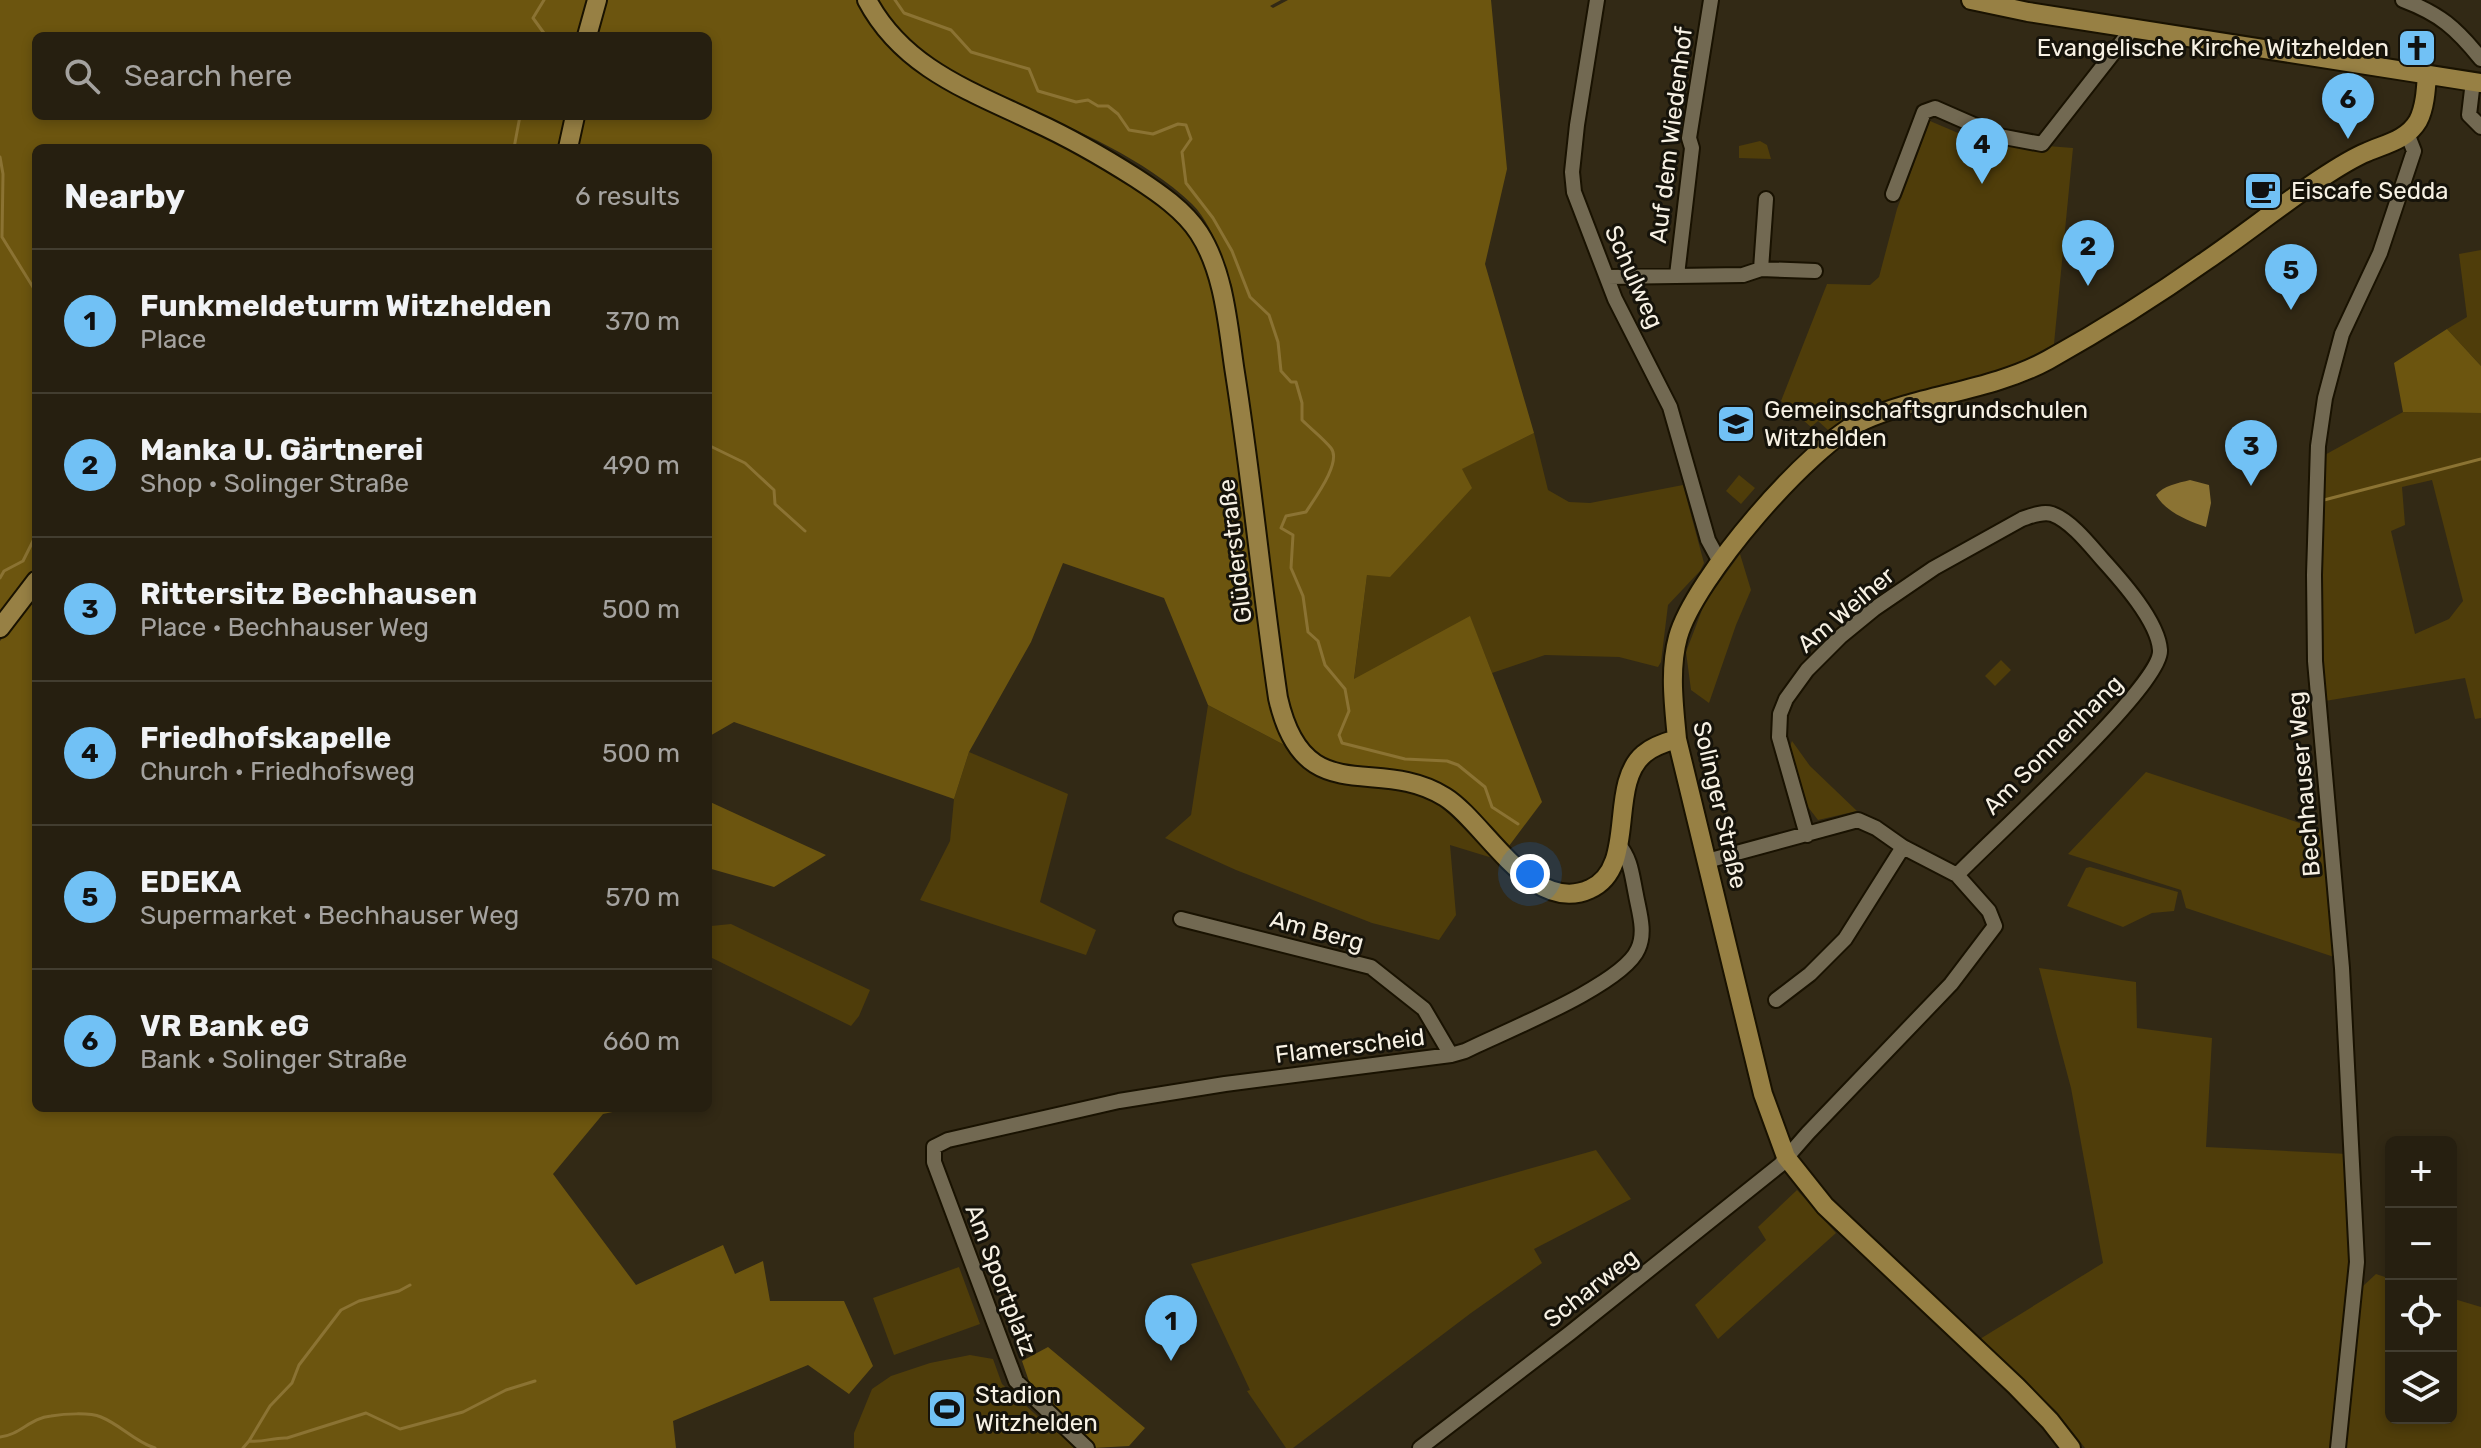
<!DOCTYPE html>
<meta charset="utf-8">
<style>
:root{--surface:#261f10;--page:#2e2719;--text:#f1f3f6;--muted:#a4a29f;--line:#423d30;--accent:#71c1f5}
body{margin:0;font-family:Rubik,sans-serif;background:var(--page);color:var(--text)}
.controls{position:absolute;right:24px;bottom:24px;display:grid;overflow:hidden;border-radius:12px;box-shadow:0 4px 12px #0003}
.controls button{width:72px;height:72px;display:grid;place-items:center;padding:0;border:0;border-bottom:2px solid var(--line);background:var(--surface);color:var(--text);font:40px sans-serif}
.you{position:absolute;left:1530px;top:874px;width:28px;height:28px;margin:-20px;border:6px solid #fff;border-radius:50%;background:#1a73e8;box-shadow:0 0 0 12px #1a73e833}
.badge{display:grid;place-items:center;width:52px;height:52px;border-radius:50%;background:var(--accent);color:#111;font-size:26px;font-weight:700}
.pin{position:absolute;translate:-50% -66px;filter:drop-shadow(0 2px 4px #0008)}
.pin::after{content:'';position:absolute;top:42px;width:28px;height:24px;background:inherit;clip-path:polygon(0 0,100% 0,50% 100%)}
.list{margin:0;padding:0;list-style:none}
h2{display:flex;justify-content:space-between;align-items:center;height:104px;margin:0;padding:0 32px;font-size:34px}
h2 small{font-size:26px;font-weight:400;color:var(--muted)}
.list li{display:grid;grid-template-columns:52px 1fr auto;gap:24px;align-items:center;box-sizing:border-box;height:144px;padding:0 32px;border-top:2px solid var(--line)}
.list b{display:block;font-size:30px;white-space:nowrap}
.list p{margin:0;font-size:26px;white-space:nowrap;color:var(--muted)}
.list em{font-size:26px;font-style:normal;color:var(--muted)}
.icon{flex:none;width:44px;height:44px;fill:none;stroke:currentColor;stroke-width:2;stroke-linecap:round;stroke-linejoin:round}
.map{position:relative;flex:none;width:2481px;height:1448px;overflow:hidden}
.search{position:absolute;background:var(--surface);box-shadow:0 4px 12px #0003;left:32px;top:32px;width:680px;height:88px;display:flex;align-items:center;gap:20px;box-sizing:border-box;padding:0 28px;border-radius:12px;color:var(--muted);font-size:30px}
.panel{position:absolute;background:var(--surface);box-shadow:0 4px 12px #0003;left:32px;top:144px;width:680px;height:968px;border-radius:12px}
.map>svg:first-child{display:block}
.green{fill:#4f3d0a;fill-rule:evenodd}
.forest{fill:#6c550f}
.water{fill:#8b7333}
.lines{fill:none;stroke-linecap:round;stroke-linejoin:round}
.stream{stroke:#8b7333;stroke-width:3}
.minor-casing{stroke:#191201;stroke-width:18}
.major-casing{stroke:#191201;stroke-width:22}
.minor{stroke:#726952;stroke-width:14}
.major{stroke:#978044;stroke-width:18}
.labels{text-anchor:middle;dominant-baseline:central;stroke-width:6;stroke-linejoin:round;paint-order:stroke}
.poi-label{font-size:24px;fill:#f7f1e4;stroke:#16130a;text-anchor:start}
.street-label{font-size:24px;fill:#f7f1e4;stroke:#16130a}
</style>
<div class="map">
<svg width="2481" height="1448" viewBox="0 0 2481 1448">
<rect width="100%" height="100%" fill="#322915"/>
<path class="green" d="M1930 121 2005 153 2009 143 2073 148 2054 344 2020 362 1975 379 1857 411 1828 430 1818 421 1811 427 1781 401 1827 284 1870 285 1879 277 1897 209Z
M1760 141 1767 145 1771 159 1739 158V146Z
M2481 250V366L2447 329 2467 317 2459 254Z
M2403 412 2481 413V718L2475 719 2465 678 2325 701 2320 578 2321 457ZM2432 480 2463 601 2449 619 2415 634 2391 531 2405 525 2402 487Z
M1534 433 1548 490 1569 502 1590 503 1683 485 1704 563 1700 571 1668 605 1661 662 1658 667 1619 657 1545 655 1492 673 1470 617 1354 680 1367 575 1461 469Z
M1739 475 1755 488 1741 504 1726 491Z
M1740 554 1751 590 1736 625 1709 703 1691 690 1686 652 1705 602Z
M2001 660 2011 670 1995 686 1985 676Z
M1208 705 1292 749 1378 785 1434 798 1499 860 1450 845 1456 915 1439 940 1372 923 1236 870 1165 838 1191 815Z
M1792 741 1810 766 1857 811 1818 820 1808 807 1790 746Z
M969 752 1068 794 1040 902 1096 930 1086 955 920 900 950 841 954 799Z
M2146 772 2327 832 2334 957 2186 908 2181 890 2068 854Z
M2090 867 2178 892 2174 911 2152 913 2123 927 2067 906 2086 868Z
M731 924 870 990 859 1016 851 1026 708 956V932L711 926Z
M2039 968 2136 982 2137 1028 2212 1038 2206 1147 2348 1154 2352 1271 2332 1448H2085L2056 1411 1980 1339 2103 1263 2071 1088Z
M1596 1150 1631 1199 1534 1249 1542 1263 1471 1313 1293 1448H1286L1247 1391 1250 1390 1191 1264Z
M1797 1190 1836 1233 1718 1339 1695 1305 1766 1240 1758 1227Z
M959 1267 980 1324 894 1355 873 1298Z
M2376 1274 2391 1279V1418H2451V1298L2481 1307V1448H2344L2363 1286Z
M970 1355 993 1359 1002 1384 1055 1432 1058 1429 1074 1448H854V1433L872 1389 891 1376 930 1363Z"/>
<path class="forest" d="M0 0H590L580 36H36V116H566L560 148H36V571L0 617Z
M604 0H859L890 45 912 67 954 93 1047 135 1085 155 1158 203 1188 230 1203 255 1216 298 1292 749 1208 705 1164 598 1063 563 1031 642 969 752 954 799 734 722 708 737V148H577L583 116H708V36H594Z
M878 0H1281L1270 6 1273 8 1288 0H1491L1507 169 1485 264 1534 433 1462 469 1472 488 1390 577 1367 575 1354 679 1470 616 1542 802 1506 850 1463 803 1317 757 1295 728 1285 699 1232 286C1222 259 1213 225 1192 204 1144 158 1077 131 1018 103 963 78 909 55 878 0Z
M2447 329 2481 366V413L2403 412 2394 363Z
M36 597V1108H632L603 1114 553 1174 636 1285 723 1245 735 1274 763 1261 770 1301H844L873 1366 849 1394 808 1365 673 1421 676 1448H0V641Z
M708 801 826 855 774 887 708 868Z
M1048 1347 1145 1428 1129 1446 1093 1448 1032 1390 1022 1361Z"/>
<path class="water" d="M2190 480 2209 485 2211 503 2206 527C2188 521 2166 512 2156 495 2163 486 2178 483 2190 480Z"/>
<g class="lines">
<path class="stream" d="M544 0 533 18 546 36
M895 0 904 13 951 30 971 52 1029 69 1038 91 1076 102 1088 100 1098 106H1108L1118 114 1129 130 1153 134 1178 124 1186 125 1191 139 1182 152 1186 183 1213 218 1232 251 1250 297 1269 315 1278 342 1281 371 1291 382H1296L1302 403V420C1311 429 1323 438 1331 448 1342 462 1315 498 1306 512L1286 516 1281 528 1293 535 1291 568 1303 596 1308 632 1318 641 1325 665 1345 689 1349 711 1339 735 1342 743 1405 759 1447 761 1458 765 1485 787 1492 807 1518 824
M514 148 520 116
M0 157 3 174 2 237 36 292
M708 445 745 463 774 490 775 504 805 531
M2324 500 2481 459
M0 578 4 571 23 561 36 535
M0 1437C20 1435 30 1418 51 1416 64 1414 89 1412 101 1417 121 1425 135 1442 155 1448
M249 1441 270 1406 292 1383 299 1365 341 1310 359 1301 399 1291 410 1285
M243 1448 249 1441C263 1443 274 1437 287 1438L366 1413 400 1429 463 1412 506 1390 535 1381"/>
<defs>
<path id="minor" d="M1597 0 1577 125 1572 172 1574 192 1615 299 1670 407 1708 540 1720 562
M2403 0C2440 14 2456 28 2481 59
M2473 81 2469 115 2481 127
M1893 194 1924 112 1935 108 1999 136 2042 144 2132 29
M1761 269 1766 199
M1677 275 1692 148 1689 138 1711 0
M1608 277 1743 275 1761 269 1815 271
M1807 835 1779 737 1780 714 1786 699 1807 670 1841 636 1874 609 1934 568 2022 519C2031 516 2042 511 2052 514 2071 521 2089 544 2102 559 2121 580 2158 621 2160 650 2163 685 1989 841 1957 875
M1181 919 1371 967 1424 1009 1451 1055
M1776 1000 1810 974 1845 939 1903 847
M1087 1448 1016 1381 934 1162V1147L948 1140 1119 1101 1225 1084 1451 1055 1465 1051C1503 1032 1623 985 1638 949 1646 932 1639 912 1636 895 1632 876 1631 858 1618 844
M1420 1448 1570 1333 1780 1165 1808 1133 1951 984 1995 926 1989 911 1957 875 1903 847 1876 828 1858 820 1707 861
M2338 1448 2357 1262 2342 968 2315 661 2314 575 2318 446 2325 398 2342 334 2380 253 2414 151 2407 133"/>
<path id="major" d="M867 0C903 68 970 91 1035 122 1070 138 1103 157 1136 178 1159 193 1184 210 1199 233 1225 273 1228 328 1235 373 1252 481 1262 590 1278 698 1304 813 1377 754 1445 797 1485 822 1532 916 1590 889 1638 868 1607 785 1644 754 1653 746 1666 742 1677 739
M1971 0 2028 12 2481 83
M587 36 597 0
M568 148 575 116
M0 628 36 581
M2071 1448 2050 1421 2016 1386 1825 1206 1786 1157 1763 1094 1677 739C1674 706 1669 670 1678 637 1694 579 1809 445 1864 420 1923 394 1991 391 2048 360 2102 330 2156 296 2207 260 2245 234 2281 205 2320 179 2335 169 2350 159 2367 152 2385 144 2407 140 2418 121 2425 108 2426 89 2427 74"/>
</defs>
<use href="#minor" class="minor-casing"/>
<use href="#major" class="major-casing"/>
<use href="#minor" class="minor"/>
<use href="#major" class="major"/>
</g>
<defs>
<symbol id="church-square" viewBox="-11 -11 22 22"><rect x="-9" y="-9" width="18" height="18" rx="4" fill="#71c1f5" stroke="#16130a"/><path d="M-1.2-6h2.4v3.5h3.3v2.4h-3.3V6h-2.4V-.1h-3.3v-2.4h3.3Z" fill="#111"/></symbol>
<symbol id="cafe-square" viewBox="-11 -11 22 22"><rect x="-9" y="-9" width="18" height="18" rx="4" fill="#71c1f5" stroke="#16130a"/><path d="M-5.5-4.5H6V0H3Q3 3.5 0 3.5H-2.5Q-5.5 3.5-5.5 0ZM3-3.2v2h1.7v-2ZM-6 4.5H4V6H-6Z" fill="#111"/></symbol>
<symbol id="school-square" viewBox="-11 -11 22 22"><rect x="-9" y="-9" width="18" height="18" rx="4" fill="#71c1f5" stroke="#16130a"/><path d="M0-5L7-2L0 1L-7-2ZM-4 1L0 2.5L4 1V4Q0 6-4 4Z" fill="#111"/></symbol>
<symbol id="stadium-square" viewBox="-11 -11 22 22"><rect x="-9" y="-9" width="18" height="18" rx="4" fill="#71c1f5" stroke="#16130a"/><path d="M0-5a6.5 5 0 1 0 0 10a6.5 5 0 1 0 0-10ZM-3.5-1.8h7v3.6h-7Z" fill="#111"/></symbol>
</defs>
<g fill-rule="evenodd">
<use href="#church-square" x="2395" y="26" width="44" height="44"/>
<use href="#cafe-square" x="2241" y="169" width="44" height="44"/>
<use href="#school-square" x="1714" y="402" width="44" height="44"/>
<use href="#stadium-square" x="925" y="1387" width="44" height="44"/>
</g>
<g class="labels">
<g class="poi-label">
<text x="2389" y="48" text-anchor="end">Evangelische Kirche Witzhelden</text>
<text x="2291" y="191">Eiscafe Sedda</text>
<text x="1764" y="410">Gemeinschaftsgrundschulen<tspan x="1764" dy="28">Witzhelden</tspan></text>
<text x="975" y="1395">Stadion<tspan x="975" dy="28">Witzhelden</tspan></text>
</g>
<g class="street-label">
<text transform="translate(1671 135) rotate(-83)">Auf dem Wiedenhof</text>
<text transform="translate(1634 277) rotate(66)">Schulweg</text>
<text transform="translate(1235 551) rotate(-97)">Glüderstraße</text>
<text transform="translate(1846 610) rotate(-40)">Am Weiher</text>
<text transform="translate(2053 745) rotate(-45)">Am Sonnenhang</text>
<text transform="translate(2304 784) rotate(-95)">Bechhauser Weg</text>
<text transform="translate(1720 805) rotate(77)">Solinger Straße</text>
<text transform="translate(1317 931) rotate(15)">Am Berg</text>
<text transform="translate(1350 1046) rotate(-7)">Flamerscheid</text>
<text transform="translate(1001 1280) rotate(69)">Am Sportplatz</text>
<text transform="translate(1591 1288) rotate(-38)">Scharweg</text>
</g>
</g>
</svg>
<div class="controls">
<button>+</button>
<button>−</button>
<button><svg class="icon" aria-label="locate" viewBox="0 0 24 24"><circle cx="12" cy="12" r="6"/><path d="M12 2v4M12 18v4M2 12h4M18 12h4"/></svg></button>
<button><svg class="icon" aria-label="layers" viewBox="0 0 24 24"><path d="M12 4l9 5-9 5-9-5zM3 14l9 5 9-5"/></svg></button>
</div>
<div class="you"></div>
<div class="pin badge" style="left:1171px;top:1361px">1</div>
<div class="pin badge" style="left:2088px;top:286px">2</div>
<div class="pin badge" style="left:2251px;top:486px">3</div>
<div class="pin badge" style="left:1982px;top:184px">4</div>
<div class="pin badge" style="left:2291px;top:310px">5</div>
<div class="pin badge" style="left:2348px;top:139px">6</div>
<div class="search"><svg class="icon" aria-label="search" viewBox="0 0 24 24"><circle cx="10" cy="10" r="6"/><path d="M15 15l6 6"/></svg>Search here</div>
<section class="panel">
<h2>Nearby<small>6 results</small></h2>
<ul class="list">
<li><span class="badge">1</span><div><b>Funkmeldeturm Witzhelden</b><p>Place</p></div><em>370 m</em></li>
<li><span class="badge">2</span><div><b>Manka U. Gärtnerei</b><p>Shop · Solinger Straße</p></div><em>490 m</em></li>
<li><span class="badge">3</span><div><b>Rittersitz Bechhausen</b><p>Place · Bechhauser Weg</p></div><em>500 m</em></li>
<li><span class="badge">4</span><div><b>Friedhofskapelle</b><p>Church · Friedhofsweg</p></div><em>500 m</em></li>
<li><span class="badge">5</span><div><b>EDEKA</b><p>Supermarket · Bechhauser Weg</p></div><em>570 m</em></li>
<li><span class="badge">6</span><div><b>VR Bank eG</b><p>Bank · Solinger Straße</p></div><em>660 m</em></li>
</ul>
</section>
</div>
